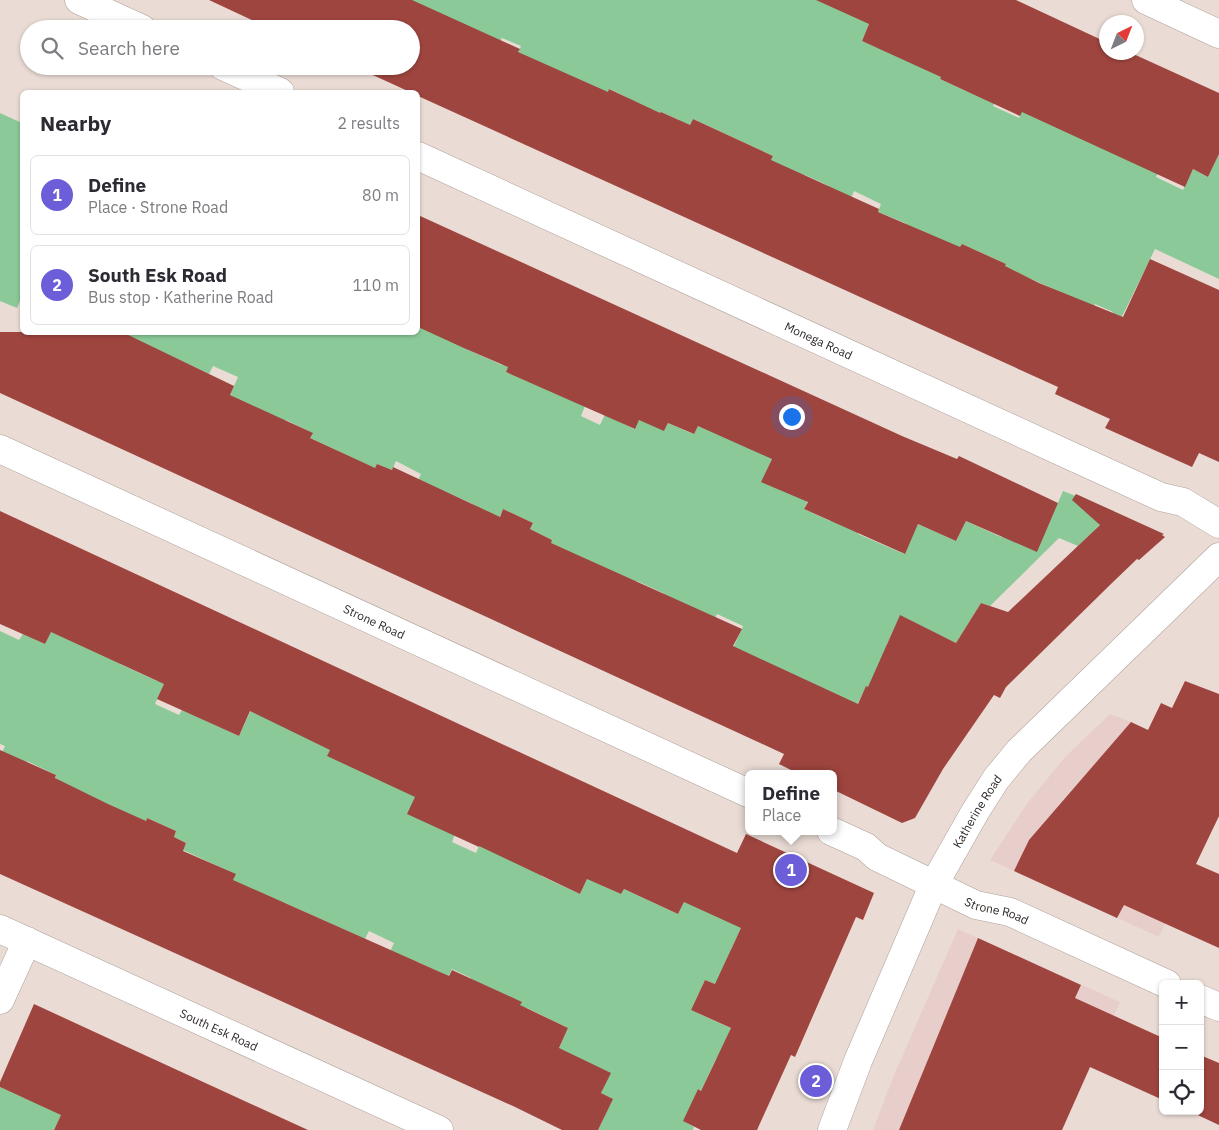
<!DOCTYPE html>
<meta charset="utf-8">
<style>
:root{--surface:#fff;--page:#f7f7f7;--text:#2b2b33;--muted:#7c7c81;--line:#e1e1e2;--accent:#6b5ed8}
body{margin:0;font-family:"IBM Plex Sans",sans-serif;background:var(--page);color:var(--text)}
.controls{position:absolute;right:15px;bottom:15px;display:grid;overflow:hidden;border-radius:8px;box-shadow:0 1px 4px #0004}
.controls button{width:45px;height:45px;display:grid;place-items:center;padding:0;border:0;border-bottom:1px solid var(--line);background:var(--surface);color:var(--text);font:25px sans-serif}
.compass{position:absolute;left:1099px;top:15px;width:45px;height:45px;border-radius:50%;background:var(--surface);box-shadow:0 1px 4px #0004;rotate:42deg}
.you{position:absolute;left:791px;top:416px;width:18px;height:18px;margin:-12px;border:4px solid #fff;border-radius:50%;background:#1a73e8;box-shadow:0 0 0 8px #1a73e833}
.badge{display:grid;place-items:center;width:32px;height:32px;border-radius:50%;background:var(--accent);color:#fff;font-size:16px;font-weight:700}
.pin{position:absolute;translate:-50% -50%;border:2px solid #fff;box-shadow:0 1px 5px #0006}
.popup{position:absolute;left:745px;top:770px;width:92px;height:65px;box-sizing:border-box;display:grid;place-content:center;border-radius:8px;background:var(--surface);filter:drop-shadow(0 1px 4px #0005);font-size:16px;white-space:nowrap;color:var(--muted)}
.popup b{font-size:19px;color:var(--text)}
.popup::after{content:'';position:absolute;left:50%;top:100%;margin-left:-10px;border:10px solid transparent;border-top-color:var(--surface)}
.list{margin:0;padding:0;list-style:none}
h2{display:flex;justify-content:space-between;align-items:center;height:65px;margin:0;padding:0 20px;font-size:21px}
h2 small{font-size:16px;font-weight:400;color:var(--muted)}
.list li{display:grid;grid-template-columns:32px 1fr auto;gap:15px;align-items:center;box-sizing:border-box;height:80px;margin:0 10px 10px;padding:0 10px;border:1px solid var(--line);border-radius:8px}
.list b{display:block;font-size:19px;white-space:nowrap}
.list p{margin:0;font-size:16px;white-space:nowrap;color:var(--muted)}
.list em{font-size:16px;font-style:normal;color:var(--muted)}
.icon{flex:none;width:28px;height:28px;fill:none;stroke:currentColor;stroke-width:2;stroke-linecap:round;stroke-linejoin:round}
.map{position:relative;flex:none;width:1219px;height:1130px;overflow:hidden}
.search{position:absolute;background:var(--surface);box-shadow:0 1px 4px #0004;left:20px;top:20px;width:400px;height:55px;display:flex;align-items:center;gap:12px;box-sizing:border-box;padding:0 18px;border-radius:28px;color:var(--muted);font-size:19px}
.panel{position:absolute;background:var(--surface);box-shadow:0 1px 4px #0004;left:20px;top:90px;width:400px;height:245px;border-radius:8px}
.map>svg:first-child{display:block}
.commercial{fill:#e8cecb}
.green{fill:#8bca98}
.building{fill:#9f453f}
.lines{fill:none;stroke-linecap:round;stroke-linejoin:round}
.minor-casing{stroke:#ada09a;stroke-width:29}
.major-casing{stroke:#ada09a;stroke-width:29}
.minor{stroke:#fff;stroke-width:28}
.major{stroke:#fff;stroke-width:28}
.labels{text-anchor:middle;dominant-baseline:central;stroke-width:5;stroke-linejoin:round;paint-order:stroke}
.street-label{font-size:12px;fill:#2e2927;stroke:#eadcd5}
</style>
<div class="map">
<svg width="1219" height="1130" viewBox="0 0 1219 1130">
<rect width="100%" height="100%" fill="#eadcd5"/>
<path class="commercial" d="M1110 714 1131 722 1219 816 1214 828 1211 825 1159 937 990 860 1026 805 1065 757Z
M958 929 1120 1002 1062 1130H873L894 1075Z"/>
<path class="green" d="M395 0H847L869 24 862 41 888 52 946 66 940 79 966 91 998 95 993 106 1019 118 1028 97 1165 159 1156 177 1183 190 1193 169 1208 177 1219 154V279L1155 249 1115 331H1105L1113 312 1095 304 1092 311 1058 291 1020 274 987 307 1006 264 962 244 942 286 905 223 878 212 881 204 854 191 850 201 825 184 805 175 787 216 764 176 773 156 693 119 672 164 679 120 661 112 654 128 626 97 610 89 605 98 503 86 521 46 502 38 495 52Z
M0 113 22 123V296L17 308 0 301Z
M418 283 443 295 476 326 466 349 502 365 512 342 518 345 506 372 585 406 581 416 600 425 617 389 610 417 634 429 644 410 664 431 668 423 693 434 698 426 780 440 762 482 826 460 804 509 830 521 834 516 860 528 858 534 904 554 918 524 956 541 966 521 1001 537 1046 530 1063 491 1114 511 1078 546 1059 538 990 606 981 603 956 643 900 616 887 644 904 652 884 693 866 687 848 723 733 648 743 626 717 614 696 659 663 593 637 581 628 600 531 584 552 540 530 529 533 523 503 509 491 537 473 504 446 492 398 524 421 474 396 461 392 470 377 464 359 504 332 463 338 451 310 438 312 433 286 420 283 426 230 395 238 377 213 366 209 374 122 333 418 332Z
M67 597 66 638 102 655 136 629 120 664 157 681 173 648 180 650 155 704 179 715 182 710 239 736 260 690 333 744 328 755 395 749 455 834 452 842 476 853 479 846 564 826 541 876 580 894 603 845V886L621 894 624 889 678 914 684 902 779 881 740 931 731 949 777 970 729 990 705 980 691 1010 750 1037 716 1059 701 1091 698 1089 684 1121 694 1127 693 1130H598L612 1099 601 1093 610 1073 549 1071 568 1028 527 1008 499 1051 521 1002 468 985 471 978 452 969 429 1018 442 973 418 962 417 964 373 990 394 943 369 931 365 939 285 903 216 917 235 874 183 850 186 843 174 837 176 831 147 818 122 874 55 780 56 775 29 762 0 757 5 746 0 744V631L19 640 23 634 45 644Z
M78 1079 54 1130H0V1087L24 1098Z"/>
<path class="building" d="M209 0H412L520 49 518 52 608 92 609 89 660 113 661 112 690 125 693 119 773 156 771 160 879 209 878 212 960 247 962 244 1006 264 1005 266 1039 283 1123 317 1150 259 1219 290V462L1199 453 1192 467 1105 428 1110 419 1055 394 1058 387 418 96V92H410L353 66H411V29H271Z
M816 0H1016L1106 42V52H1129L1219 93V154L1208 177 1193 169 1185 187 1022 112 1020 116 940 79 941 77 862 41 869 24Z
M418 215 902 436 957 459 959 456 1058 503 1037 552 966 521 956 541 918 524 905 554 804 509 808 502 761 482 772 459 698 426 694 434 668 423 664 431 639 420 635 429 506 372 508 367 466 349 418 327Z
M0 332H122L234 386 230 395 313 433 310 438 375 468 377 464 392 470 393 467 500 517 503 509 533 523 530 529 552 540 551 543 742 629 733 646 858 704 866 686 868 687 900 615 956 643 981 603 1008 612 1100 525 1072 500 1076 494 1164 534 1162 535 1165 537 1139 560 1137 559 1112 583 1006 687 1000 698 994 695 943 769 915 818 902 823 834 790V774H799L779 764 784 754 0 393Z
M0 511 737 853 746 834 874 893 863 920 856 917 795 1057 791 1055 757 1130H701L683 1121 698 1089 701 1091 731 1028 691 1010 705 980 715 984 741 928 684 902 678 914 624 889 621 894 587 879 580 894 479 846V847L407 814 415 797 327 756 330 750 250 711 239 736 157 699 164 684 51 632 45 644 0 624Z
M1185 681 1219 694V816L1196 864 1219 874V948L1124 905 1117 918 1014 871 1029 840 1131 722 1148 730 1161 703 1172 708Z
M0 750 56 775 55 778 108 804 146 821 147 818 176 831 174 837 186 843 183 851 236 874 233 880 449 976 452 970 522 1002 520 1005 568 1028 559 1048 611 1073 601 1093 613 1099 598 1130H562L513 1106 0 874Z
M978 938 1081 985 1075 998 1163 1038V1100L1090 1067 1062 1130H899Z
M34 1004 125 1046 308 1130H54L61 1115 0 1087V1082Z
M1200 1055 1219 1063V1125L1189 1111H1200Z"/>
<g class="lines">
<defs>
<g id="minor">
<path d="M79 0 142 29"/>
<path d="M1146 0 1219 34"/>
<path d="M223 66 280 92"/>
<path id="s1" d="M418 156 1071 456 1161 497 1183 502 1219 524"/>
<path id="s2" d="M0 449 748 793"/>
<path id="s3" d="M831 831 866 847 877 857 976 905 1010 912 1167 984"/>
<path id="s4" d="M0 929 439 1130"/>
<path d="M1200 999 1219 1007"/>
<path d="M0 1000 27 941"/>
</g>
<g id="major">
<path id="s5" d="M832 1130 858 1061 933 886 975 812 996 779 1019 751 1219 557"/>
</g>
</defs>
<use href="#minor" class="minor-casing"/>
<use href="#major" class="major-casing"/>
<use href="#minor" class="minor"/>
<use href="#major" class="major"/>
</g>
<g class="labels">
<g class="street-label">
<text stroke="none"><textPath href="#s1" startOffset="441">Monega Road</textPath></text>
<text stroke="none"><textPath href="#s2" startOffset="412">Strone Road</textPath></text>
<text stroke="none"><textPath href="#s5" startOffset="351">Katherine Road</textPath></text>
<text stroke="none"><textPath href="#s3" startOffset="185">Strone Road</textPath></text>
<text stroke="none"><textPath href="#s4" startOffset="241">South Esk Road</textPath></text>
</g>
</g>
</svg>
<div class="controls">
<button>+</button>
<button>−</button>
<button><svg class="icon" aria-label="locate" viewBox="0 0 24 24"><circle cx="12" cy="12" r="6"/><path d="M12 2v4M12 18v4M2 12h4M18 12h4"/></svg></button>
</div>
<svg class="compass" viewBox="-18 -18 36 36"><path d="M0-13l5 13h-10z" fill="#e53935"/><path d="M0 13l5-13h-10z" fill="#7c7c81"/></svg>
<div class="you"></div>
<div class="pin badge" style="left:791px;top:870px">1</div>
<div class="popup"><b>Define</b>Place</div>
<div class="pin badge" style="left:816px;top:1081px">2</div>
<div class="search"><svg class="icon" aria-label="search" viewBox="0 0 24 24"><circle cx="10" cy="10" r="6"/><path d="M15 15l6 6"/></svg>Search here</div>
<section class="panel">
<h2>Nearby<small>2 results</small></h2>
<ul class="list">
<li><span class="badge">1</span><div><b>Define</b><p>Place · Strone Road</p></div><em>80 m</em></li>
<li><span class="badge">2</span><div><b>South Esk Road</b><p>Bus stop · Katherine Road</p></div><em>110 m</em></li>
</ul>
</section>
</div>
